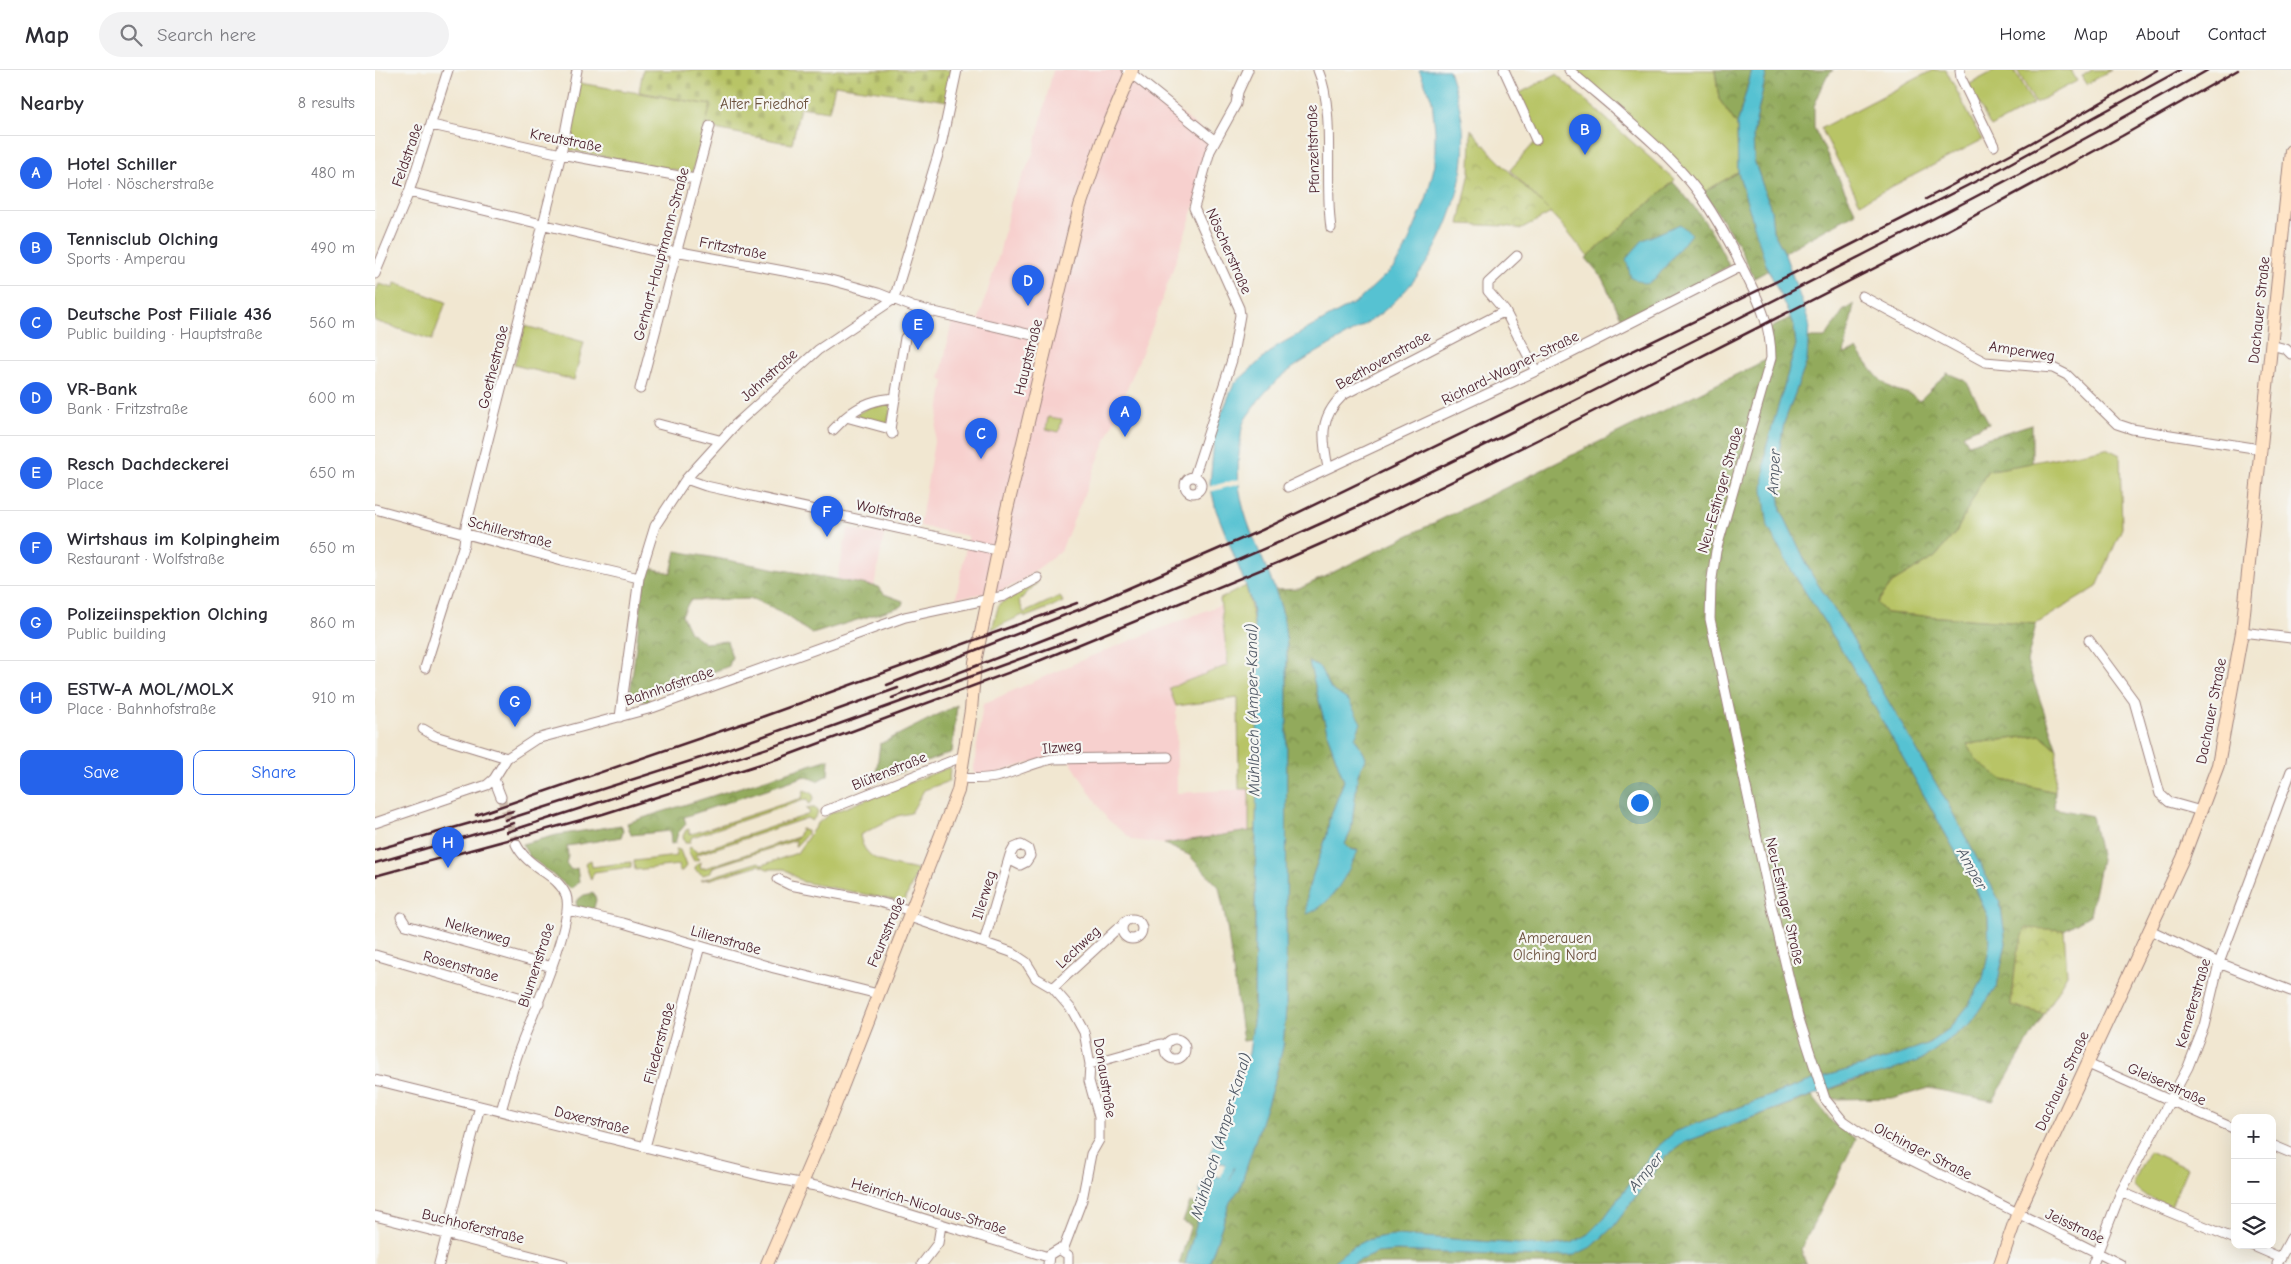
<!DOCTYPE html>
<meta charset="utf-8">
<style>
:root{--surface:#fff;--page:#f2f2f3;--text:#2b2b33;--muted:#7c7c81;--line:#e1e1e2;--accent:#2563eb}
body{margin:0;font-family:"Comic Neue",sans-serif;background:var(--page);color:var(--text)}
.controls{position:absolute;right:15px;bottom:15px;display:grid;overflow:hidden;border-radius:10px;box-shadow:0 5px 20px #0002}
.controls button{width:45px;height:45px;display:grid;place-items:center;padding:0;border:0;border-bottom:1px solid var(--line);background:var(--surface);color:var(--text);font:25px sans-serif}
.you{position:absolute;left:1264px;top:732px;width:18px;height:18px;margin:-12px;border:4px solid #fff;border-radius:50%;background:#1a73e8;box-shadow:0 0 0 8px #1a73e833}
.badge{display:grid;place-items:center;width:32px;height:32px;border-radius:50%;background:var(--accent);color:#fff;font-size:16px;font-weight:700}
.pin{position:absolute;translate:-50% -41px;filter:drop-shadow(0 1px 2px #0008)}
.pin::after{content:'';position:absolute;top:26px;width:18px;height:15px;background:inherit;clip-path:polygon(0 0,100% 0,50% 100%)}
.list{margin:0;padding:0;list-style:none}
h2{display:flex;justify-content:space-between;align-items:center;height:65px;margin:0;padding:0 20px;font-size:21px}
h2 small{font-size:16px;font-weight:400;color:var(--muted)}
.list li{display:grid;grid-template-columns:32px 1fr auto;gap:15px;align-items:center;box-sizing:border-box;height:75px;padding:0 20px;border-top:1px solid var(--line)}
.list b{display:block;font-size:19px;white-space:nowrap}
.list p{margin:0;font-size:16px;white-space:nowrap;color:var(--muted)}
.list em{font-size:16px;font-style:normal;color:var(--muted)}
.actions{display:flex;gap:10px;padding:15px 20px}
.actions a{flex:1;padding:11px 0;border:1px solid var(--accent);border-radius:10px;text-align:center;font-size:18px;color:var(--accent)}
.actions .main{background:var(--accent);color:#fff}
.icon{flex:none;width:28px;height:28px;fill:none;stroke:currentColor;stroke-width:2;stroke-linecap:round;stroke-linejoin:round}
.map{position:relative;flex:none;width:1916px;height:1194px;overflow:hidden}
header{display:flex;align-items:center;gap:30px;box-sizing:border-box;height:70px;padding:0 25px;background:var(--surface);border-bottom:1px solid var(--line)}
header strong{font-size:24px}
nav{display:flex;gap:28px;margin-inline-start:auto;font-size:18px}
.search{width:350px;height:45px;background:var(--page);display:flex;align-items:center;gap:12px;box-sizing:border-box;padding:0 18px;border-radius:28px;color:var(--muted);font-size:19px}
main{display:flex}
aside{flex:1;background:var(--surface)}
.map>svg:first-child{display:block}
.built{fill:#f7d0ce}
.grass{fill:#b8c466;stroke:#817248}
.forest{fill:url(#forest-crowns);stroke:#6e6443;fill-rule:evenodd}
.cemetery{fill:url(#cemetery-stones);stroke:#817248}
.park{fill:url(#park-crowns);stroke:#817248}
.water{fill:#57c2d2;stroke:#50707e}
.pier{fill:#f1e7d1}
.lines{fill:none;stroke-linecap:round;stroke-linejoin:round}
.canal{stroke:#57c2d2;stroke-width:9}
.street-tunnel{stroke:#d0bfb0;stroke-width:9;stroke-dasharray:9 4.5;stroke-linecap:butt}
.street-casing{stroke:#9e837e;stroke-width:11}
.secondary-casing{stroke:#9e837e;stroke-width:14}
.street{stroke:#fff;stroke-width:9}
.secondary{stroke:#ffe4c6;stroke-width:12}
.rail{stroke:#4a1f2b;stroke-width:2.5}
.labels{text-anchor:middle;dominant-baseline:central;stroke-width:4.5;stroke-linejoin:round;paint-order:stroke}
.park-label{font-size:15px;fill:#6b513d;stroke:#f6f6f2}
.street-label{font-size:15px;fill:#4a1f2b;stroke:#f6f6f2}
.water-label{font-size:16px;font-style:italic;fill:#4f5865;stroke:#f6f6f2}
</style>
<header>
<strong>Map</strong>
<div class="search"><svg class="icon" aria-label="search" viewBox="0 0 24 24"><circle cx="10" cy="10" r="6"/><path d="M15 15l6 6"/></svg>Search here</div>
<nav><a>Home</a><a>Map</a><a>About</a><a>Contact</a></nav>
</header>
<main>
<aside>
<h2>Nearby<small>8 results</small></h2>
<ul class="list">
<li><span class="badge">A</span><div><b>Hotel Schiller</b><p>Hotel · Nöscherstraße</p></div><em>480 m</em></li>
<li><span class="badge">B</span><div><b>Tennisclub Olching</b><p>Sports · Amperau</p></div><em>490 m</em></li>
<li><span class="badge">C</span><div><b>Deutsche Post Filiale 436</b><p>Public building · Hauptstraße</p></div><em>560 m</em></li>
<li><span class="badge">D</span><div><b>VR-Bank</b><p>Bank · Fritzstraße</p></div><em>600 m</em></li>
<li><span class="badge">E</span><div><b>Resch Dachdeckerei</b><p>Place</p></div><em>650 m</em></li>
<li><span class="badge">F</span><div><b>Wirtshaus im Kolpingheim</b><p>Restaurant · Wolfstraße</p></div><em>650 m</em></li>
<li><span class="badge">G</span><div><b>Polizeiinspektion Olching</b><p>Public building</p></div><em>860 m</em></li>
<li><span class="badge">H</span><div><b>ESTW-A MOL/MOLX</b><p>Place · Bahnhofstraße</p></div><em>910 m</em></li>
</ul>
<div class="actions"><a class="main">Save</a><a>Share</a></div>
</aside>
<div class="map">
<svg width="1916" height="1194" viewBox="0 0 1916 1194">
<defs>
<pattern id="forest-crowns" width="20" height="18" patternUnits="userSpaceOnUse" patternTransform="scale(1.25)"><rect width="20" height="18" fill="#92aa5b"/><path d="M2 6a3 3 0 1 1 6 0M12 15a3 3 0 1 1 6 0" fill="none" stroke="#798a4b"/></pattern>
<pattern id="cemetery-stones" width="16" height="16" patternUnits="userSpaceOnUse" patternTransform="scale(1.25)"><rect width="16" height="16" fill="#b8c466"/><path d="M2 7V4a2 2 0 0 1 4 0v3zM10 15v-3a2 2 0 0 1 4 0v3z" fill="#a0a859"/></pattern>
<pattern id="park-crowns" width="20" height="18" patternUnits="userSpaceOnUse" patternTransform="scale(1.25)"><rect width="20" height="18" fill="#b8c466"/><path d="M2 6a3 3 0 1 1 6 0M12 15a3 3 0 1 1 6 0" fill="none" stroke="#a0a859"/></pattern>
</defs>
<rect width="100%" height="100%" fill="#f6f6f2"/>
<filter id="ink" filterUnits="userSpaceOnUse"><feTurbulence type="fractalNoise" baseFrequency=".02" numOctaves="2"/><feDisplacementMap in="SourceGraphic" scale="10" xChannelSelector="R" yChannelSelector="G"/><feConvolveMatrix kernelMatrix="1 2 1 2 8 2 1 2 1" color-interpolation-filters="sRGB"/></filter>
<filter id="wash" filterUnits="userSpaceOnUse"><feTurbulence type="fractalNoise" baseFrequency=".0096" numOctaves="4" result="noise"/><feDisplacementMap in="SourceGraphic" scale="20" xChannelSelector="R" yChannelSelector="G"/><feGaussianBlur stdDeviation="1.12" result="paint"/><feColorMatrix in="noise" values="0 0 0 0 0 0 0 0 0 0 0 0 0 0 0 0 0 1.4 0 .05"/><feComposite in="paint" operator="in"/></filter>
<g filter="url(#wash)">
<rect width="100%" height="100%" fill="#f1e7d1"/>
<path class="built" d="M678 0H752L839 70 819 138 779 253 686 481 645 512 625 521 581 528 593 466 545 456 569 311 565 310 578 245 603 251 624 185 636 131 658 84Z
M473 458 497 464 498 458 510 461 499 516 462 510Z
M845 535 853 595 794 618 801 636 802 723 874 719V761L789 774 758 770 732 749 689 682 616 705 604 706 598 702 608 634 714 587Z"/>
<path class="grass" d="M1199 0H1340L1344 29 1362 55 1363 102 1329 122Z
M1558 0H1571L1607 70 1485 133 1446 58Z
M1621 0H1639L1658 34 1616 57 1593 15Z
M1642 0H1696L1702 11 1660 33Z
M1717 0H1736L1712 14 1707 6Z
M1181 4 1300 110 1213 187 1186 154 1135 100 1162 70 1143 24Z
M204 13 336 35 317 103 190 79Z
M20 213 71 232 57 270 0 251V223L4 214 18 218Z
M150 256 209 272 199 310 139 295Z
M517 331 512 356 482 346V344L502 333Z
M673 347 687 349 684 362 671 359Z
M1731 378 1745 385 1747 458 1722 517 1661 554 1511 543 1502 533 1517 513 1560 487 1581 462 1612 401Z
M663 512 644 531 649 543 685 526 688 532 651 547 648 545 617 559 624 534Z
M871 516C891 589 882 684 881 760L874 761V719H864L863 628 801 636 794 618 853 595 845 529Z
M1666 665 1682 679 1680 722 1628 710 1601 691 1592 674Z
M575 697 574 711 549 720 536 743 522 746 485 765C489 794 519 795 543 800L529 832 428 812 409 799H392L384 795 336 809 326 810 384 792 387 795 422 783 442 754 454 744Z
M429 720 437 723 439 728 436 733 434 734 432 729 317 767 314 773H310L308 766 311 760 314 759V764L320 763 427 728Z
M435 738H440L443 743 437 751 432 748 320 785 324 789 319 791 313 781 315 777 322 782 432 745 435 742 431 739Z
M426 759 432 760V764L421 776H420L421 770 338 797 335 803 328 805 320 800 321 795 326 792 325 798H330L423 767Z
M301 779 305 780 311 796 307 801H304L303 795 260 800 259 791 302 786Z
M216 790 217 797 256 792V797L219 802 216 810 210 793Z
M1774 1081 1812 1098 1796 1136 1768 1125 1759 1116V1111Z"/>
<path class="forest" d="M1340 0H1377L1362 55 1344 29Z
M1392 0H1458L1451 8 1439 36V58L1481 143 1409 182 1398 161 1396 140 1379 90 1378 65Z
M1363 102 1394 200 1379 208 1364 176 1329 122Z
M1298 112C1322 138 1340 164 1354 196L1249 253 1226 206 1211 188Z
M1479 234 1469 284 1482 280C1491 291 1501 308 1513 316 1525 324 1531 319 1544 331L1572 303 1591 311 1614 353 1588 364 1593 374 1657 354V393L1612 401 1581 462 1560 487 1517 513 1502 533 1511 543 1661 554 1652 592 1682 679 1666 665 1592 674 1602 691 1628 710 1680 722 1679 738 1717 746 1726 790 1715 845 1689 860 1651 859 1642 883 1636 935 1669 944 1618 1031 1554 1018 1520 1028 1458 1029 1453 1020 1548 989 1596 953 1622 916 1631 873 1625 832 1574 736 1471 558 1437 505 1406 440 1401 399 1409 353 1432 291 1433 268H1450L1468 241Z
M1415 248 1419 256 1421 275 1391 378 1417 501 1474 591 1599 815 1613 847 1614 879 1608 909 1593 936 1574 959 1554 973 1519 987 1443 1008 1301 1061 1280 1079 1229 1148 1213 1164 1197 1173 1171 1176 1022 1165C992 1167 978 1174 956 1194H834L855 1132 865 1117 900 1009 908 977 911 940 912 576 907 540 900 520 924 519 1395 288 1394 259ZM934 592 945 598 956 619 974 631 980 668 991 687 983 704 976 761 970 774 975 779 983 780 933 843 932 822 952 765 954 750 969 711 954 669Z
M301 481 504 517 509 524 528 531 527 536 437 564 404 541 378 529 315 530 307 545 315 562 330 573 352 571 357 587 354 596 273 626 276 634 255 624 271 497 296 503Z
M582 635 577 682 500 712 505 674Z
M454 689 453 705 442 711 430 706 309 747 311 754 303 763 300 773 296 774 295 761 256 765 252 753Z
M246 755 248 761 246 767 192 776 193 786 191 793 196 800 202 798 204 812 196 819 154 786 147 774 182 765Z
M881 760 879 945 876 970 868 971 852 857 844 817 814 785 789 774Z
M219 823 221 830 218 841 208 838 207 840 202 837 201 831 209 825Z
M1437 1026 1457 1052 1481 1069 1426 1179 1431 1194H977L1001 1183 1022 1181 1171 1187 1218 1176 1239 1156 1290 1087 1310 1072Z
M815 1132 827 1136 810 1194H804L816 1155 808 1152Z"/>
<path class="cemetery" d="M268 0H578L573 31 460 15 454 41 425 37 417 74 330 57 336 35 264 22Z"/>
<path class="park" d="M1096 59 1118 85 1176 143 1147 159 1130 156 1084 154 1095 102Z
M1651 858 1689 860 1692 904 1669 944 1636 935 1642 883Z"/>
<path class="water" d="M1044 0H1074C1080 19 1086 38 1088 58 1094 129 1056 209 998 249 957 277 907 294 878 338 875 343 870 348 868 354 866 360 866 369 865 376 855 441 889 480 906 538 910 550 910 563 912 576L911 940 908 977 900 1009 865 1118 855 1132 834 1194H810L827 1136 825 1120 832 1103 855 1110 859 1097 833 1089 874 983 879 945 883 589 877 536 871 516 841 440 835 414 840 359 859 314 902 276 983 231 1019 197 1030 180 1051 130 1060 94V61L1057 30Z
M1377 0H1392L1378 65 1379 90 1396 140 1398 161 1409 182 1434 252 1432 291 1409 353 1401 399 1406 440 1437 505 1471 558 1574 736 1625 832 1631 873 1622 916 1596 953 1548 989 1516 1001 1476 1011 1310 1072 1290 1087 1239 1156 1218 1176 1200 1185 1171 1187 1022 1181 1001 1183 977 1194H956C978 1174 992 1167 1022 1165L1171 1176 1197 1173 1213 1164 1229 1148 1280 1079 1301 1061 1443 1008 1519 987 1554 973 1574 959 1593 936 1608 909 1614 879 1613 847 1599 815 1474 591 1417 501 1393 457 1388 420 1391 378 1421 275 1419 256 1390 192 1363 102 1362 55Z
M1305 154 1316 164 1282 207 1272 214 1256 208 1251 189 1268 170Z
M934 592 945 598 956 619 974 631 986 653 980 668 991 687 983 704 976 761 970 774 975 779 983 781C972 803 958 835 932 844V822L952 765 954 750 969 711 954 669Z"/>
<path class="pier" d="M864 409 865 414 834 422 833 417Z"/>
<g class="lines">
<path class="canal" d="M847 1118 858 1085"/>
</g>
</g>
<g filter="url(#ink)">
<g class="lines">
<path class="street-tunnel" d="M530 268 535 246
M126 727 141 774"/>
<defs>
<path id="street" d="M752 0 839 70
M943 0C961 42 949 110 956 158
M1129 0 1161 70
M1194 0C1235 36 1295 82 1326 126 1344 152 1359 180 1373 209 1386 235 1396 258 1396 288L1341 481 1336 515 1335 549 1396 834 1423 946 1450 1029 1468 1051 1494 1069 1745 1194
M1585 0 1586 8 1619 76
M57 55 186 84 320 109
M34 122 282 182 300 181 452 209 503 223 538 237 674 269
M1142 186 1113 213V221L1130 241 1161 301
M0 204 34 122 73 0
M1487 226 1610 292 1678 298 1692 305 1742 354 1757 359 1885 379
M1896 275 1911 279 1916 284
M265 319 335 56
M283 354 344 370
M515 359 471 347C487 334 501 329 521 328
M458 360 471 347
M517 364 515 359 530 268
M953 398C947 367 944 348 968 325L1130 241
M819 407 857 290 865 245 864 238 819 138 835 81 861 34 863 22 873 0
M810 415a8 8 0 1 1 16 0a8 8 0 1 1-16 0Z
M311 409 331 416 622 480
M913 417 1161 301 1367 196
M0 439 187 490 264 508
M1867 562 1916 568
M1714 570 1759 631 1785 724 1794 732 1826 741
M50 598 89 474 91 456 186 84 202 0
M245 647 264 508 280 456 311 409 361 354 443 280 519 229 566 75 582 0
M48 659 60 666 132 688
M586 708C600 709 612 709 625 706 643 701 659 692 678 689L793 687
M119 709 126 727
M450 741 589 686
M0 753 112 715 119 709 132 688 161 669 277 638 530 547 629 526 663 508
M403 809 415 815 500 831 530 839
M193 840 248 853 399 898 503 924
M26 847 31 855 177 897
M535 847 636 882 651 892 661 908 678 918 697 940 709 962 715 994 714 1011 724 1047V1070L716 1084 707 1130 688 1180
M747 859a10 10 0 1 1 20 0a10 10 0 1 1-20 0Z
M1775 860 1844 893 1916 921
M609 872 635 785 639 778 646 775 653 779 655 786 651 792 645 795 639 792 635 785
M0 885 164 933
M678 918 743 858 747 857
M790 979a10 10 0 1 1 20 0a10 10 0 1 1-20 0Z
M715 994 786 974 791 975
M1713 994 1860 1059
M0 1010 387 1106 446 1117 673 1187
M126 1041C131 1023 136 1006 141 989 151 958 201 852 191 825 181 802 153 799 141 774
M1897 1075 1916 1083
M270 1077 325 876
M1746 1122 1860 1169
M0 1146 188 1194
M1876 1175 1906 1188
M64 1194 105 1036
M547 1194 563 1173 566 1155
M673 1194 674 1185 684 1179 693 1185V1194
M1718 1194 1746 1122 1813 997 1829 956 1844 893 1916 701
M1902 1194 1916 1168"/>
<path id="secondary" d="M392 1194 455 1048 583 721 596 640 600 592 631 443 705 136 728 69 757 0
M1625 1194 1642 1145 1808 788 1843 695 1867 562 1916 81"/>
</defs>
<use href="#street" class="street-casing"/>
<use href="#secondary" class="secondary-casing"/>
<use href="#street" class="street"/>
<use href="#secondary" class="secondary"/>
<path class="rail" d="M1551 129 1656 73 1782 0
M512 615 708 538 887 460 1454 186 1623 100 1805 0
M517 628C665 572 814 514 958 448 1089 388 1217 321 1346 257 1510 174 1674 91 1833 0
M101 745 384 648 702 533
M130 750 347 681 523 618
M132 762 439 663 700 569
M0 780 138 741
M0 793 139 753
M0 806 228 744 405 688 649 597 914 488 984 457 1162 370 1545 175 1747 66 1863 0"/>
</g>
</g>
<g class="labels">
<g class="park-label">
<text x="389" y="34">Alter Friedhof</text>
<text x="1180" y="868">Amperauen<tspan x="1180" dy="17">Olching Nord</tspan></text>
</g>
<g class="street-label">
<text transform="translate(191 70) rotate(11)">Kreutstraße</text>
<text transform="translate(938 79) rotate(-92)">Pfanzeltstraße</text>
<text transform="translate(32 85) rotate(-71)">Feldstraße</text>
<text transform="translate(358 178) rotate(11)">Fritzstraße</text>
<text transform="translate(854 181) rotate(66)">Nöscherstraße</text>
<text transform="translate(286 184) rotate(-75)">Gerhart-Hauptmann-Straße</text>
<text transform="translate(1884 240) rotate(-84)">Dachauer Straße</text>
<text transform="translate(1647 281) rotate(9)">Amperweg</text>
<text transform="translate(653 287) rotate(-76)">Hauptstraße</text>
<text transform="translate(1008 290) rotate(-29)">Beethovenstraße</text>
<text transform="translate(118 297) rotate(-76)">Goethestraße</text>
<text transform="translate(1135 298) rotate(-26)">Richard-Wagner-Straße</text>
<text transform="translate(394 305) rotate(-42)">Jahnstraße</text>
<text transform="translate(1345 420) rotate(-74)">Neu-Estinger Straße</text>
<text transform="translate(514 442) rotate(13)">Wolfstraße</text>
<text transform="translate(135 462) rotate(15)">Schillerstraße</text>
<text transform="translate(294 616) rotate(-19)">Bahnhofstraße</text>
<text transform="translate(1836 641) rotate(-79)">Dachauer Straße</text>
<text transform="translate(687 677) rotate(-5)">Ilzweg</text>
<text transform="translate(514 701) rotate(-22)">Blütenstraße</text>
<text transform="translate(609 825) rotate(-73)">Illerweg</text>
<text transform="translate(1410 831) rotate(77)">Neu-Estinger Straße</text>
<text transform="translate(103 861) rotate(16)">Nelkenweg</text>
<text transform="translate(511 862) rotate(-67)">Feursstraße</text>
<text transform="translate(351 870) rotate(16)">Lilienstraße</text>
<text transform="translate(703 877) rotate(-43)">Lechweg</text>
<text transform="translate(161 895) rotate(-72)">Blumenstraße</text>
<text transform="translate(86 896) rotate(16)">Rosenstraße</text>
<text transform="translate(1818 933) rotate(-74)">Kemeterstraße</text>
<text transform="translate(284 973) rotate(-75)">Fliederstraße</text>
<text transform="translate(730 1008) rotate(81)">Donaustraße</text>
<text transform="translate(1687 1011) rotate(-65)">Dachauer Straße</text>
<text transform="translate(1792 1014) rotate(24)">Gleiserstraße</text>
<text transform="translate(217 1050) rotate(14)">Daxerstraße</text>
<text transform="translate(1548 1081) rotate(27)">Olchinger Straße</text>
<text transform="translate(554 1136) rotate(17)">Heinrich-Nicolaus-Straße</text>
<text transform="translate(98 1156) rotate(14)">Buchhoferstraße</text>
<text transform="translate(1700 1156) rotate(25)">Jeisstraße</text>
</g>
<g class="water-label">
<text transform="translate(1399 402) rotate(-87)">Amper</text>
<text transform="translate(878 640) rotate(-91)">Mühlbach (Amper-Kanal)</text>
<text transform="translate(1597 799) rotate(61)">Amper</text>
<text transform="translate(846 1066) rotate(-73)">Mühlbach (Amper-Kanal)</text>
<text transform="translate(1271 1102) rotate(-51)">Amper</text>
</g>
</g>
</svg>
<div class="controls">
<button>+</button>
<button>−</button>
<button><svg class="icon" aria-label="layers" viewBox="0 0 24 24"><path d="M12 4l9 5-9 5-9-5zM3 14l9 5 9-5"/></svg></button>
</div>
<div class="you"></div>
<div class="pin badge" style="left:750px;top:367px">A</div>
<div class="pin badge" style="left:1210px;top:85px">B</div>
<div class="pin badge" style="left:606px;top:389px">C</div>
<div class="pin badge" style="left:653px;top:236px">D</div>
<div class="pin badge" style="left:543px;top:280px">E</div>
<div class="pin badge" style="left:452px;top:467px">F</div>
<div class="pin badge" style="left:140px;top:657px">G</div>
<div class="pin badge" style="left:73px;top:798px">H</div>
</div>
</main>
